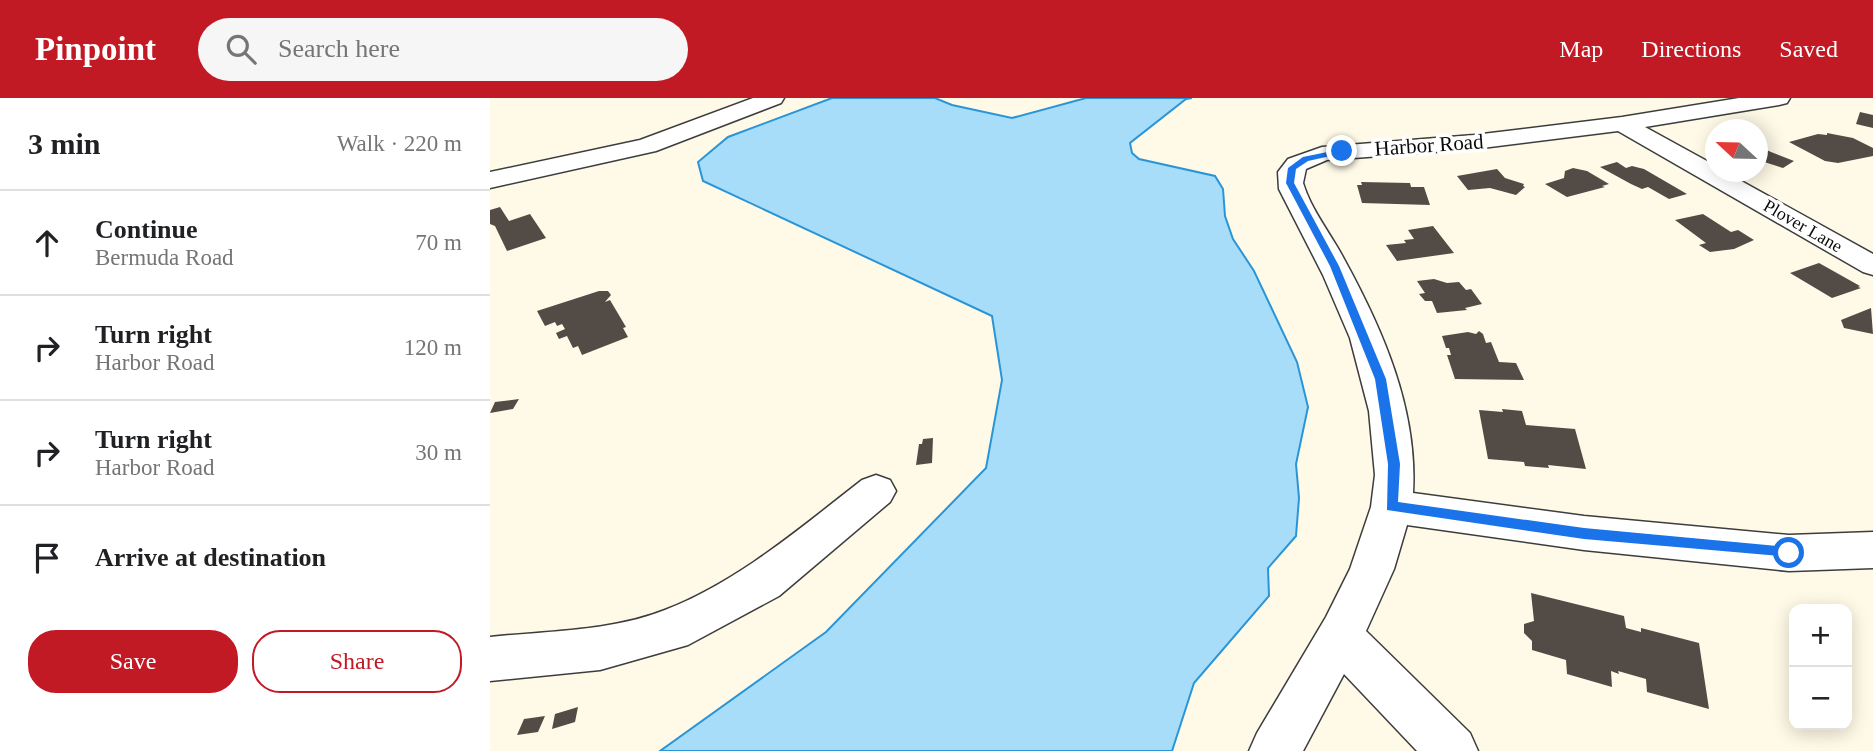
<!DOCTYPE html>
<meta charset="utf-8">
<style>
:root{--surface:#fff;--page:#f6f6f6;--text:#202124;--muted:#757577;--line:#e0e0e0;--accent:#c21a25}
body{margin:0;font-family:Georgia,serif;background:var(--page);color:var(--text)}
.controls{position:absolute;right:21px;bottom:21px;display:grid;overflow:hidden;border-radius:14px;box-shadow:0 4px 18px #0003}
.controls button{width:63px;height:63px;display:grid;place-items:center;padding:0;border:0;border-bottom:2px solid var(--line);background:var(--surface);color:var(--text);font:35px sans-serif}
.compass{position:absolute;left:1215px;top:21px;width:63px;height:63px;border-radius:50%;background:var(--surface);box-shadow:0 4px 18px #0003;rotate:292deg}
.stop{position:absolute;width:21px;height:21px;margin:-16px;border:5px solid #1a73e8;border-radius:50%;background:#fff}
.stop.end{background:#1a73e8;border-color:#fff;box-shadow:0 2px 7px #0008}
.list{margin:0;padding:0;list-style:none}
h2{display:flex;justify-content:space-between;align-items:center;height:91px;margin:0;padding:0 28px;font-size:30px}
h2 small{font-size:23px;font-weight:400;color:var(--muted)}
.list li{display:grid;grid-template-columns:46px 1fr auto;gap:21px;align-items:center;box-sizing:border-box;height:105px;padding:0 28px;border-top:2px solid var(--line)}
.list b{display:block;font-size:26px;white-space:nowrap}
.list p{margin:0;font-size:23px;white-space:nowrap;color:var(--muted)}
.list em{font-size:23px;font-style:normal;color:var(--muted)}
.actions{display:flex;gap:14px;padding:21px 28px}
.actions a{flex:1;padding:16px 0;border:2px solid var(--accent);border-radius:28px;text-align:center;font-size:24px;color:var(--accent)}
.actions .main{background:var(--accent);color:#fff}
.icon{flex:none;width:38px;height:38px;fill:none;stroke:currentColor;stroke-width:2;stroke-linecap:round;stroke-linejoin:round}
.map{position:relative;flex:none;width:1383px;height:653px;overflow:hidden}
header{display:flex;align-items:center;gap:42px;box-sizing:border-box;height:98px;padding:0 35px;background:var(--accent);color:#fff}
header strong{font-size:33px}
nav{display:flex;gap:38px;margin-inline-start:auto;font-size:24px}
.search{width:490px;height:63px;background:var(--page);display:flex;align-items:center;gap:18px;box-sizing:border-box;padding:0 24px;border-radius:38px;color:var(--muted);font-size:26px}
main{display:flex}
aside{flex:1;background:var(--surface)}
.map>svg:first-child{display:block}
.water{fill:#a8ddfa;stroke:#2a95d6;stroke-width:2}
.building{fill:#534b46}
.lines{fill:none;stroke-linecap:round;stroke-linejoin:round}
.minor-casing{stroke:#3d3d3d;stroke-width:3}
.minor{fill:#fff;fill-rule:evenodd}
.route{fill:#1a73e8}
.labels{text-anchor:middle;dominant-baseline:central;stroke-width:7;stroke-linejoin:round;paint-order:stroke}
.far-street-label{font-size:18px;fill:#0a0a0a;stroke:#fff}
.street-label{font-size:21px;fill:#0a0a0a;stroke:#fff}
</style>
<header>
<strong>Pinpoint</strong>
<div class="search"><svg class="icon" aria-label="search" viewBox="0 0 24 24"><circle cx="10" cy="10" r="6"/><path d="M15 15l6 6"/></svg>Search here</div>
<nav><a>Map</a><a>Directions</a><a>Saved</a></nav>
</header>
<main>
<aside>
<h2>3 min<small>Walk · 220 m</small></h2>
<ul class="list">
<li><svg class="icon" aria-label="ahead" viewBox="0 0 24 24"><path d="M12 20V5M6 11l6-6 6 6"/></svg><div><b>Continue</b><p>Bermuda Road</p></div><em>70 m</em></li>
<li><svg class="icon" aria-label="right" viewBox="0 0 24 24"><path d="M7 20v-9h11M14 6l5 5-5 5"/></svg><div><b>Turn right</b><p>Harbor Road</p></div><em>120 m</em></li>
<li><svg class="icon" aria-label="right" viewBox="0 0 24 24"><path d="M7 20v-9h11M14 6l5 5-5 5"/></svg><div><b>Turn right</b><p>Harbor Road</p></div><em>30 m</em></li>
<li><svg class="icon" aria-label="arrive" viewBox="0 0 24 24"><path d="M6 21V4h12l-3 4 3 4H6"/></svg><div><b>Arrive at destination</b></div></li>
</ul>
<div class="actions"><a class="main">Save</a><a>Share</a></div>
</aside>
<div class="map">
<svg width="1383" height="653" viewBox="0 0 1383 653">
<rect width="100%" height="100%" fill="#fffae7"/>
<path class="water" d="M342 0H445L462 7 522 20 596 0H702L696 1 640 45 642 55 649 61 725 78 733 91 735 118 743 141 764 173 807 264 818 309 806 366 809 400 806 438 778 470 779 498 704 585 682 653H170L336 534 496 370 512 282 502 218 213 83 208 64 238 39Z"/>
<path class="building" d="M1370 14 1383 17V30L1366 26Z
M1337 35 1363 40 1383 50V58L1348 65 1335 63 1299 44 1328 36 1337 37Z
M1268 48 1281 54 1304 63 1293 70 1268 62Z
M1127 64 1136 70 1142 68 1154 71 1197 96 1179 101 1158 89 1152 91 1141 86 1110 69Z
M1083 70 1097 73 1119 86 1112 88 1115 89 1077 99 1055 86 1074 80 1075 73Z
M1007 71 1015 80 1034 86 1033 88 1035 89 1026 97 1000 90 978 92 967 78Z
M871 84 920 85 921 89H934L940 107 872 105 867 87H872Z
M10 109 19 123 40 116 56 140 17 153 5 128 0 126V112Z
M1213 116 1241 134 1248 132 1264 142 1244 151 1220 154 1209 147 1216 145 1185 122Z
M943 128 964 155 907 163 896 147 916 145 914 142 924 141 918 132Z
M1329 165 1370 188 1368 189 1371 190 1342 200 1300 175Z
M944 181 957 185 969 184 976 192 981 191 992 206 975 210 977 212 947 215 942 203H935L929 196 935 195 927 183Z
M109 193H118L121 197 115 204 120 202 136 229 133 230 138 239 92 257 88 248 83 250 77 238 69 241 66 235 75 231 72 226 67 228 65 224 55 228 47 213Z
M1381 210 1383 236 1354 230 1351 222Z
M989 233 993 236 996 245 1001 244 1009 264 1026 265 1034 282 965 281 957 257H961L959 250H956L952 238 978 234 986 236Z
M29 301 23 311 0 315 5 304Z
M1012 311 1032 313 1036 327 1085 331 1096 371 1058 367 1059 370 1035 368 1034 364 998 361 989 312 1013 314Z
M443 340 442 365 426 367 429 346H432L433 341Z
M1041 495 1134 518 1136 530 1151 534V530L1209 545 1219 611 1157 594 1156 581 1128 573 1129 576 1121 573 1122 589 1077 576 1076 562 1042 552V543L1034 535V526L1044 523Z
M88 609 85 624 62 631 65 616Z
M55 618 48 634 27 637 34 621Z"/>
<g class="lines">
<defs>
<path id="minor" d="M263 0H294L291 5 166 53 0 90V74L150 42Z
M1249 0H1300L1297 5 1289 7 1155 29 1226 68V74H1235L1383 156V177L1373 174 1128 33 984 51 837 62 816 71 813 85C821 112 841 136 854 161 893 232 928 312 923 395L1094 418 1299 437 1383 434V470L1299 473 1094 452 917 427 904 471 876 533 980 635 988 653H927L854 576 813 653H759L767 635 836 519 860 471 881 409 885 377 879 313 860 240 833 177 789 91 788 74 798 61 832 49 984 37 1132 19Z
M386 377 400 382 406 393 400 404 289 498 198 547 110 572 0 583V539C56 533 123 533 175 512 249 483 310 430 372 382Z"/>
</defs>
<use href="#minor" class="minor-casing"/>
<use href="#minor" class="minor"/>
</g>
<path class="route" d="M852 51 854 55 818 63 806 71 804 85 849 168 896 281 910 366 908 404 1094 430 1299 449 1303 451V459L1094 441 897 412 898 366 885 281 840 168 796 85 798 70 813 59Z"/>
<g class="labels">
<g class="far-street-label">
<text transform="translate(1313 128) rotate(30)">Plover Lane</text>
</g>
<g class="street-label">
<text transform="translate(939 47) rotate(-4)">Harbor Road</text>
</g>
</g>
</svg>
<div class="controls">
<button>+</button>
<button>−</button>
</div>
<svg class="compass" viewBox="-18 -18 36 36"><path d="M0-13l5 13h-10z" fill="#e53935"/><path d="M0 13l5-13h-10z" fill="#757577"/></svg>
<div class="stop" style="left:1299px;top:455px"></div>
<div class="stop end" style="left:852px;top:53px"></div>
</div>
</main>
